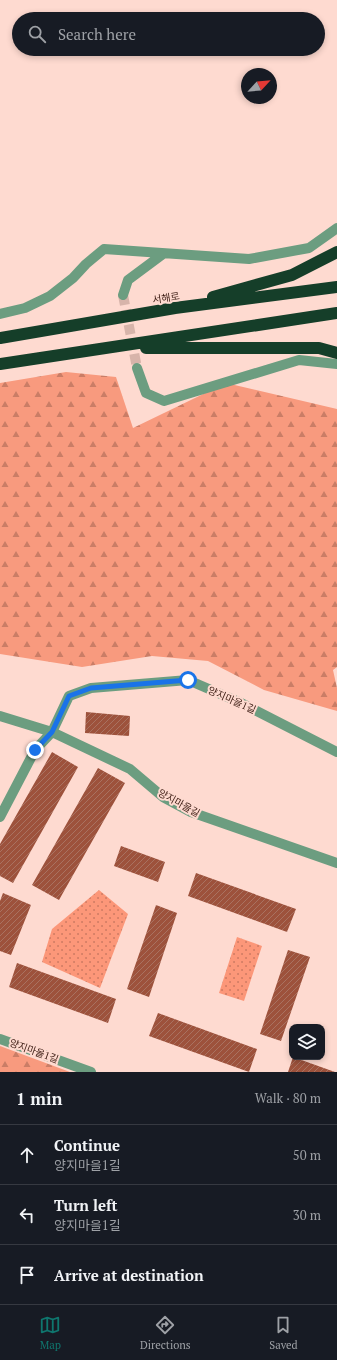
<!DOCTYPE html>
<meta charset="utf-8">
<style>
:root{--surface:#171b24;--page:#242831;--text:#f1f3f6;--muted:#9ea1a6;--line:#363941;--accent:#0f766e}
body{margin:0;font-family:"PT Serif","Noto Sans KR",serif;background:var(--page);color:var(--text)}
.controls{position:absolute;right:12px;bottom:12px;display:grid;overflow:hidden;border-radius:8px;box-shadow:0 2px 6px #0003}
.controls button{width:36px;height:36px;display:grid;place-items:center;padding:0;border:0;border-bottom:1px solid var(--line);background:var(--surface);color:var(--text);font:20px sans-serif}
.compass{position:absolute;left:241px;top:68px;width:36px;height:36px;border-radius:50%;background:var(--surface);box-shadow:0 2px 6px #0003;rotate:64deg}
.stop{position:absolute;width:12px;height:12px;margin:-9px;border:3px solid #1a73e8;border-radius:50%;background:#fff}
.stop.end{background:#1a73e8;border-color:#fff;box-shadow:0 1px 4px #0008}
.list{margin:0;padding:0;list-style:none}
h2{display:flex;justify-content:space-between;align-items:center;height:52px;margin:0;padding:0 16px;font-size:17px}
h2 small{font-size:13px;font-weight:400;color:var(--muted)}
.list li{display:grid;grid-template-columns:26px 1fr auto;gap:12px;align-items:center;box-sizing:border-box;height:60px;padding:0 16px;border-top:1px solid var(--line)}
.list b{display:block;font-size:15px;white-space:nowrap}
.list p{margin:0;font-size:13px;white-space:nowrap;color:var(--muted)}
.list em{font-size:13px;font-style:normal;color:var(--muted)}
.icon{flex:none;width:22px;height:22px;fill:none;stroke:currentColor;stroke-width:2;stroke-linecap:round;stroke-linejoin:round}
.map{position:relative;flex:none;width:337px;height:1072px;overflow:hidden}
.search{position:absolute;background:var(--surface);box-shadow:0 2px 6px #0003;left:12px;right:12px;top:12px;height:44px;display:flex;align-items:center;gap:10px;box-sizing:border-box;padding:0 14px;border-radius:22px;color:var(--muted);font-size:15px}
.sheet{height:232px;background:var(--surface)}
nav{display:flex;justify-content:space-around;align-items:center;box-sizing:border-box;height:56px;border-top:1px solid var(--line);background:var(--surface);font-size:11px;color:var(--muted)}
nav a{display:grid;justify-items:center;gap:2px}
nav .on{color:var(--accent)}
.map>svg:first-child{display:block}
.green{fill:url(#green-dots)}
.forest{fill:url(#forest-firs)}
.building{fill:url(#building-hatch)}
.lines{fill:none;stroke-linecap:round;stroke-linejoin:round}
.street-tunnel{stroke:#d7b4aa;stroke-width:10;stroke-dasharray:10 5;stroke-linecap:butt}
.street{stroke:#6c9d80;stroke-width:10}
.highway{stroke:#153e29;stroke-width:12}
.route{stroke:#1a73e8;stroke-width:5}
.labels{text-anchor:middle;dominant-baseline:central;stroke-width:4;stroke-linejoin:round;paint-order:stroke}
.street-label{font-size:10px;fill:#3c1c13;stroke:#fedad0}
</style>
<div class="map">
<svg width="337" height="1072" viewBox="0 0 337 1072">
<defs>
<pattern id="green-dots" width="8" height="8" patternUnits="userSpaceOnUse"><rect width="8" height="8" fill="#fc9779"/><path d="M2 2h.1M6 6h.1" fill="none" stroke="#cd7a62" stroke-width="1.8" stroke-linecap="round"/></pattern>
<pattern id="forest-firs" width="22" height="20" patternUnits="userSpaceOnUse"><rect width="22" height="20" fill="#f89a7e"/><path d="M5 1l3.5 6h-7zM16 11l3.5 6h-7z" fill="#ca7d66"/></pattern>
<pattern id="building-hatch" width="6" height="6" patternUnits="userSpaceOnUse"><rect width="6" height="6" fill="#9d523c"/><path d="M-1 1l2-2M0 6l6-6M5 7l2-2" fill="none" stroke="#a97261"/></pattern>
</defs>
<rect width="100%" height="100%" fill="#fedad0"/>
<path class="green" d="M99 890 128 914 100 988 42 962 52 929Z
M237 937 262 946 244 1001 219 993Z"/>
<path class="forest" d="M66 372 116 377 133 428 226 383 337 409V667L333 670 337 688V711L264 690 208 661 152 656 82 667 0 654V383Z
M0 1046 70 1072H0Z"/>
<path class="building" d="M86 712 130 716 129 736 85 733Z
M52 752 78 767 13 883 0 876V844Z
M98 768 125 783 59 900 32 885Z
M121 846 165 862 158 882 114 866Z
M196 873 296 909 287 932 188 896Z
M3 893 31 905 11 955 0 951V901Z
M156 905 177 913 149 997 127 989Z
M288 950 310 957 281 1041 260 1034Z
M17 963 116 999 108 1023 9 987Z
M158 1013 257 1049 249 1072 149 1036Z
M293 1057 335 1072H288Z"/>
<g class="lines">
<path class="street-tunnel" d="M123 295 137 368"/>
<path class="street" d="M123 295 128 280 163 254
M0 314 25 308 50 296 73 278 86 264 104 249 249 259 309 248 337 228
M137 368 146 393 164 401 299 360 337 364
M0 716 52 732 130 769 163 797 191 812 337 863
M0 817 35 750 52 732 69 696 91 688 188 680 239 702 337 752
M0 1039 91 1072"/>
<path class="highway" d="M213 297 292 275 337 252
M0 338 175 308 337 287
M146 348H319L337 353
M0 364 337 313"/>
</g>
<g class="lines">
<path class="route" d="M35 750 52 732 69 696 91 688 188 680"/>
</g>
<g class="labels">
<g class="street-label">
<text transform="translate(166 298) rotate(-9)">서해로</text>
<text transform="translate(232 700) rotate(24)">양지마을1길</text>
<text transform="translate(179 803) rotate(29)">양지마을길</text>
<text transform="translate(34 1051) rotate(20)">양지마을1길</text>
</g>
</g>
</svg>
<div class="controls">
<button><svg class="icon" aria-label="layers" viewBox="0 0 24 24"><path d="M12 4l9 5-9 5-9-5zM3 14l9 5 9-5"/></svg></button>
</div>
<svg class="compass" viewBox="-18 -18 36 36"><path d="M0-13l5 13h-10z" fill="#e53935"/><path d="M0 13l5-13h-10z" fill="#9ea1a6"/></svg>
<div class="stop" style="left:188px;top:680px"></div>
<div class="stop end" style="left:35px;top:750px"></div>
<div class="search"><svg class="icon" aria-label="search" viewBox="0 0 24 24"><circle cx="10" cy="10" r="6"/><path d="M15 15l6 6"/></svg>Search here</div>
</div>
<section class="sheet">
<h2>1 min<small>Walk · 80 m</small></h2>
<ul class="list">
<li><svg class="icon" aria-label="ahead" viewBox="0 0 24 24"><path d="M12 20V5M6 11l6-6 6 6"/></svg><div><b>Continue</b><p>양지마을1길</p></div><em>50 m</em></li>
<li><svg class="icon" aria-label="left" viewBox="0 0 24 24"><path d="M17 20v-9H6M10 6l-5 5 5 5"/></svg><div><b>Turn left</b><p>양지마을1길</p></div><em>30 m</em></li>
<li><svg class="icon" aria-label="arrive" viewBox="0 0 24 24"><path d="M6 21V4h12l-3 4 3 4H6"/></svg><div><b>Arrive at destination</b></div></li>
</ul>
</section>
<nav>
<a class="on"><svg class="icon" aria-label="map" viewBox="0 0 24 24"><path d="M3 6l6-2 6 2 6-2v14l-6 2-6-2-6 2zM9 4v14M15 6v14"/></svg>Map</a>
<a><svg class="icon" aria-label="directions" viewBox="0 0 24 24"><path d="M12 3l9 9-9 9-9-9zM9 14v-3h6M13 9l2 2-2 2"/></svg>Directions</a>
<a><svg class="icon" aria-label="saved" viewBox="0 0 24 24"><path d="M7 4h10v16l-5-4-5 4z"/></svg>Saved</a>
</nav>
